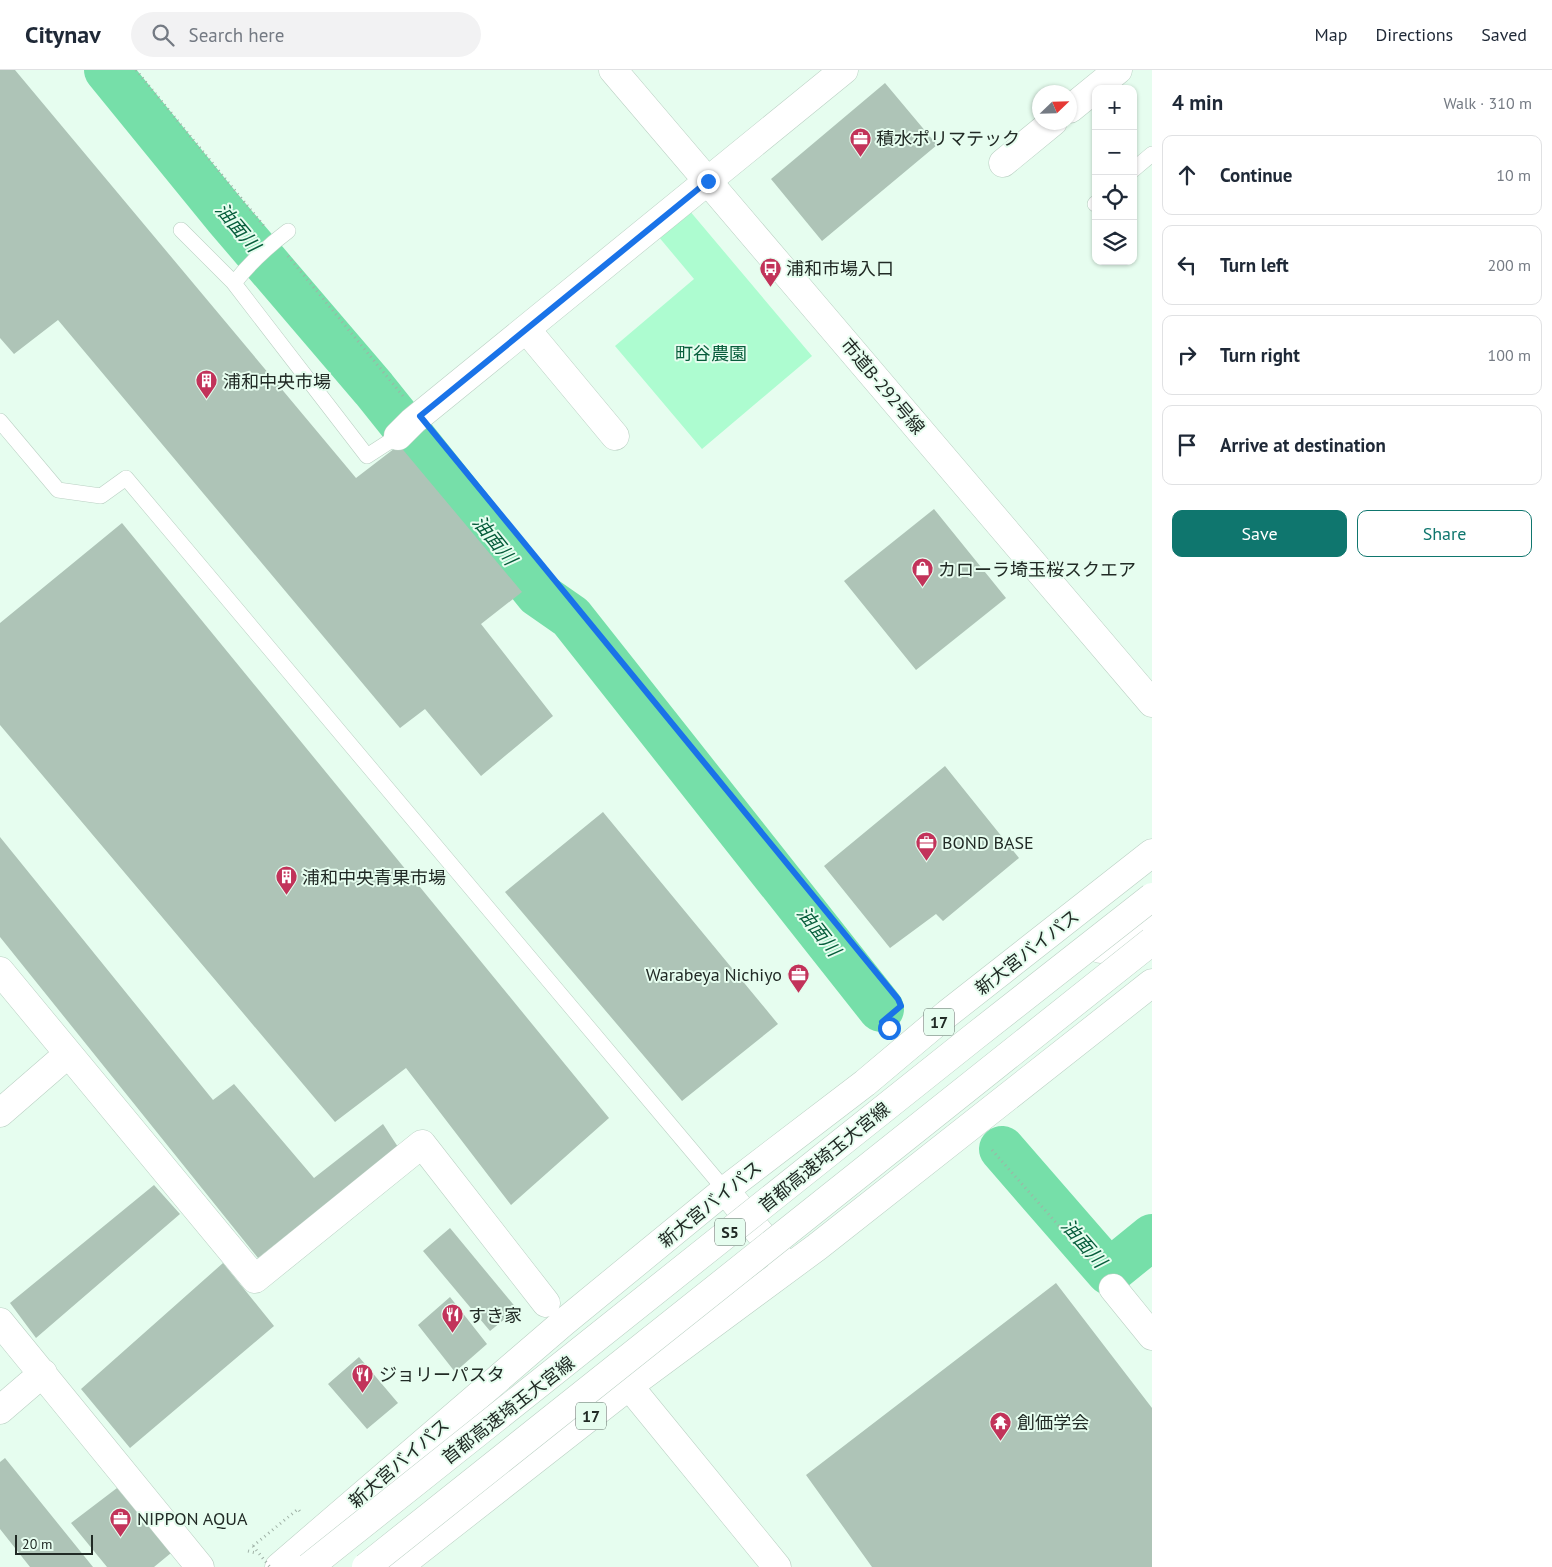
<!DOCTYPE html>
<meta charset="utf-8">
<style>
:root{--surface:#fff;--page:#f2f2f3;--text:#1f2937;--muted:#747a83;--line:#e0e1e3;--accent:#0f766e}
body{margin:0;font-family:"PT Sans","Noto Sans JP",sans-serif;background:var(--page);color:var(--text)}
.controls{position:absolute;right:15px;top:15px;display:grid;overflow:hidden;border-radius:10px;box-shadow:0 1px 4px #0004}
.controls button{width:45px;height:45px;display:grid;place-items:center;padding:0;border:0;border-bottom:1px solid var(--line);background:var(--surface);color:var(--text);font:25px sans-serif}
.compass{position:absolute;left:1032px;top:15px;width:45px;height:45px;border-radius:50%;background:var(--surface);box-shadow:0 1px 4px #0004;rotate:67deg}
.scale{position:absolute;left:15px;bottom:12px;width:78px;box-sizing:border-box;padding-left:5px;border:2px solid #212a25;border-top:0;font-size:14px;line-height:18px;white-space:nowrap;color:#212a25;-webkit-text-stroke:4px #e6fdef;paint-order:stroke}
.stop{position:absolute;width:15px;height:15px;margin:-11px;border:4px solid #1a73e8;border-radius:50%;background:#fff}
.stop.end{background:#1a73e8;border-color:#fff;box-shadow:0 1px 5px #0008}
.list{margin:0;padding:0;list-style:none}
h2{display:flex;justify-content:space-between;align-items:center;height:65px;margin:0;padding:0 20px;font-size:21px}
h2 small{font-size:16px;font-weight:400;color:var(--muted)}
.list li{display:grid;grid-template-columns:32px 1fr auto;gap:15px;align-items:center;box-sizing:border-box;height:80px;margin:0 10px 10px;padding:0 10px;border:1px solid var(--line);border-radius:10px}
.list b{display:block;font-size:19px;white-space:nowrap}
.list em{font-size:16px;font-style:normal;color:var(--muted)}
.actions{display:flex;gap:10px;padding:15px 20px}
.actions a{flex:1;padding:11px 0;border:1px solid var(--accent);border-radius:10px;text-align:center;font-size:18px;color:var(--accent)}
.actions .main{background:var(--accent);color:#fff}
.icon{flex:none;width:28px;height:28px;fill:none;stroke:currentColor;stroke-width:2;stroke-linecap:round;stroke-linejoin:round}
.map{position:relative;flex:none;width:1152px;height:1497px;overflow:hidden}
header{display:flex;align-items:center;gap:30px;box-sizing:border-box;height:70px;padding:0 25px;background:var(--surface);border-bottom:1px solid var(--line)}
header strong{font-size:24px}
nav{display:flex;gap:28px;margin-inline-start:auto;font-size:18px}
.search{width:350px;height:45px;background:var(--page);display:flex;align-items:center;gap:12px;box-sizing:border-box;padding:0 18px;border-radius:28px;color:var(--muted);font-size:19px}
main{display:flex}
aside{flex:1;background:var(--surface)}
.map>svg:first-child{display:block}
.green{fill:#adfcd0}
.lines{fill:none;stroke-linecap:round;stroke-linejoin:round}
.stream{stroke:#76dfa9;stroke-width:8}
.river{stroke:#76dfa9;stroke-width:46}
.building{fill:#aec4b7}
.lane-casing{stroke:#bad0c3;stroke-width:16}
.street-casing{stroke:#bad0c3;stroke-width:29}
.secondary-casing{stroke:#bad0c3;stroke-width:29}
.highway-casing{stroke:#bad0c3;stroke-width:29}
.path{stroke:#a0b2a7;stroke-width:3;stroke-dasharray:1 4;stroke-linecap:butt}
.lane{stroke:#fff;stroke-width:15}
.street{stroke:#fff;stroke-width:28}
.secondary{stroke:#fff;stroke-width:28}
.highway{stroke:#fff;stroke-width:28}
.highway-bridge-casing{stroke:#bad0c3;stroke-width:29;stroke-linecap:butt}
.path-bridge{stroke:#a0b2a7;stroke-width:3;stroke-dasharray:1 4;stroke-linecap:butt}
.highway-bridge{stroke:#fff;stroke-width:28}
.route{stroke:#1a73e8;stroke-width:6}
.labels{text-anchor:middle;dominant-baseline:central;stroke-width:4;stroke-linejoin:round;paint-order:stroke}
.shield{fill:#e6fdef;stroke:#5c6962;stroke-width:1}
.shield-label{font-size:16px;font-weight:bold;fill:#212a25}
.poi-label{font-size:18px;fill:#212a25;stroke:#e6fdef;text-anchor:start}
.park-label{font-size:18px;fill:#075d3b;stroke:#e6fdef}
.street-label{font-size:18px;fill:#212a25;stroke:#e6fdef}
.water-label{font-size:19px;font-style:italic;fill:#065d3b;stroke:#e6fdef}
</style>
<header>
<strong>Citynav</strong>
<div class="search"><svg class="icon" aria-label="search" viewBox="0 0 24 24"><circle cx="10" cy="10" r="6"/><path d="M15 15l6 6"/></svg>Search here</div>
<nav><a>Map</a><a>Directions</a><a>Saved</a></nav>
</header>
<main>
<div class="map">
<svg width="1152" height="1497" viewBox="0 0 1152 1497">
<rect width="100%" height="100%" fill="#e6fdef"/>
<path class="green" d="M689 140 812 286 702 379 615 276 694 209 658 166Z"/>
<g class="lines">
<path class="stream" d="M1117 1196 1123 1204"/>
<path class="river" d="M107 0 226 146 374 319 538 524 571 547 881 939
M1002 1079 1109 1202 1152 1167"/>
</g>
<path class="building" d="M0 0H15L356 408 399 375 522 522 481 554 553 646 481 706 425 639 400 658 58 250 14 284 0 268Z
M885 13 937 75 822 171 771 109Z
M934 439 1006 528 916 600 844 511Z
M122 453 609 1048 511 1135 406 998 335 1052 0 655V553Z
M945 696 1019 788 943 851 936 844 890 878 824 796Z
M603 742 778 954 682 1031 505 822Z
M0 767 213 1030 234 1014 314 1108 383 1054 398 1077 258 1188 0 867Z
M154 1115 180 1144 36 1268 10 1233Z
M450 1158 517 1239 490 1261 423 1181Z
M223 1193 274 1256 130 1378 81 1319Z
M1056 1213 1152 1338V1497H872L806 1405Z
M450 1227 487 1274 455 1302 418 1255Z
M359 1287 398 1333 367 1359 328 1314Z
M5 1388 93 1497H30L0 1459V1392Z
M117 1418 171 1483 154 1497H107L71 1453Z"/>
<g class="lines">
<defs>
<path id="lane" d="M1133 100 1152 84
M1095 134 1096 133
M181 160 233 212 367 386 398 366
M234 213C250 193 268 176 288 161
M0 351 58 420 101 426 126 408 725 1120"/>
<path id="street" d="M1070 39 1118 0
M1003 93 1053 52
M526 259 615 366
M398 366 413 351 844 0
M0 901 255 1209 422 1074 546 1233
M0 1043 68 984
M1113 1218 1152 1266
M0 1252 200 1497
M629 1316 777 1497
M0 1340 43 1303"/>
<path id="secondary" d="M613 0 1152 633"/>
<path id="highway" d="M1100 879 1152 847
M725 1120 784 1193
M279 1497 564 1252 725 1120 865 1013 947 944 1152 783
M398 1497 629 1316 817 1177 1152 913"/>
</defs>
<use href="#lane" class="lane-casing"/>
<use href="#street" class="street-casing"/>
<use href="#secondary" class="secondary-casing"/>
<use href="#highway" class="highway-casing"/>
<path class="path" d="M136 0 264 156
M288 186 403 326
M436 366 898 929 901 935 883 952 889 958
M992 1080 1096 1198
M253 1476 298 1439 302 1444
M248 1481 256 1483"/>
<use href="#lane" class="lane"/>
<use href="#street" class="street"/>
<use href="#secondary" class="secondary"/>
<use href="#highway" class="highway"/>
<defs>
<path id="highway-bridge" d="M309 1497 975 966 1152 827
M366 1497 1152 871"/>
</defs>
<use href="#highway-bridge" class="highway-bridge-casing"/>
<path class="path-bridge" d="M253 1476 270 1497"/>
<use href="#highway-bridge" class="highway-bridge"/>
</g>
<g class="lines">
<path class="route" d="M708 111 420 346 898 929 901 936 882 952 889 958"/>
</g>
<defs>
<symbol id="office-pin" viewBox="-11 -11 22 30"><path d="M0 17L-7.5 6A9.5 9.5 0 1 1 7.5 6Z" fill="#c2335a" stroke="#e6fdef"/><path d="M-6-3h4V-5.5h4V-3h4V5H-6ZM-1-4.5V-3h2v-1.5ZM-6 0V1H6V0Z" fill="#fff"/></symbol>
<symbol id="bus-pin" viewBox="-11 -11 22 30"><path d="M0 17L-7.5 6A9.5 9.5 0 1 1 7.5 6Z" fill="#c2335a" stroke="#e6fdef"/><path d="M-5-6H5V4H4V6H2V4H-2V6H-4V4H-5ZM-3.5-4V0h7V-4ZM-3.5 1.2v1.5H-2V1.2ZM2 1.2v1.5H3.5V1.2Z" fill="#fff"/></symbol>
<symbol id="building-pin" viewBox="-11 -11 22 30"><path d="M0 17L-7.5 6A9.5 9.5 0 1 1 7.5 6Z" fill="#c2335a" stroke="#e6fdef"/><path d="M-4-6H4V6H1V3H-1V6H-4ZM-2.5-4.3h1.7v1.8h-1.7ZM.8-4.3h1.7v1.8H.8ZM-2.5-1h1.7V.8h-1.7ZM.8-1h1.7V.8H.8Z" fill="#fff"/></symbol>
<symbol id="shop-pin" viewBox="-11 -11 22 30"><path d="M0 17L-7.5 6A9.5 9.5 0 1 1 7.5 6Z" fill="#c2335a" stroke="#e6fdef"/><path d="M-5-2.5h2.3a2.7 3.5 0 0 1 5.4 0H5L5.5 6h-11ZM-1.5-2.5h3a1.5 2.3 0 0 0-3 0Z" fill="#fff"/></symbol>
<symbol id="restaurant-pin" viewBox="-11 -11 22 30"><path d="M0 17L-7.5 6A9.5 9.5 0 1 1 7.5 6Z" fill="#c2335a" stroke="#e6fdef"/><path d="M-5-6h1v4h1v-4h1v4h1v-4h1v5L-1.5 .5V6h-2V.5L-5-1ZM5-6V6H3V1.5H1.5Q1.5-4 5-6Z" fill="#fff"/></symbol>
<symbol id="temple-pin" viewBox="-11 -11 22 30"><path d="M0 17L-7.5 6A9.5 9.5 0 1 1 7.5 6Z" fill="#c2335a" stroke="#e6fdef"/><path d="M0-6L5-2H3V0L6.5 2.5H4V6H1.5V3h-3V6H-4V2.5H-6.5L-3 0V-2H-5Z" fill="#fff"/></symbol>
</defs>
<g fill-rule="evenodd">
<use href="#office-pin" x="848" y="56" width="25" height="34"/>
<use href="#bus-pin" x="758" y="186" width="25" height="34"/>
<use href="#building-pin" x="194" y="298" width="25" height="34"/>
<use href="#shop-pin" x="910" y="486" width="25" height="34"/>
<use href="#office-pin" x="914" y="760" width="25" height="34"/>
<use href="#building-pin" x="274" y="794" width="25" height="34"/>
<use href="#office-pin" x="786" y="892" width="25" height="34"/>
<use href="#restaurant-pin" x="440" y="1232" width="25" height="34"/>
<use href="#restaurant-pin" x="350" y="1292" width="25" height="34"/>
<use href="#temple-pin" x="988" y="1340" width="25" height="34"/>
<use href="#office-pin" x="108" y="1436" width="25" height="34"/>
</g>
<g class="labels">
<g class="shield">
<rect x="924" y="938.5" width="30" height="27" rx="4"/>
<rect x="715" y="1148.5" width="30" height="27" rx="4"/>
<rect x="576" y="1332.5" width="30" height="27" rx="4"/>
</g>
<g class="shield-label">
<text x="939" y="952">17</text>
<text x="730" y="1162">S5</text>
<text x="591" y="1346">17</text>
</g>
<g class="poi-label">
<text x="876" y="68">積水ポリマテック</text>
<text x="786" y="198">浦和市場入口</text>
<text x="223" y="311">浦和中央市場</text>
<text x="938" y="499">カローラ埼玉桜スクエア</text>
<text x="942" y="772">BOND BASE</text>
<text x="302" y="807">浦和中央青果市場</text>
<text x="782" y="904" text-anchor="end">Warabeya Nichiyo</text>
<text x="468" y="1245">すき家</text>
<text x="379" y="1304">ジョリーパスタ</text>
<text x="1017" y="1352">創価学会</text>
<text x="137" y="1448">NIPPON AQUA</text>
</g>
<g class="park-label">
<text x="711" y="283">町谷農園</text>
</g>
<g class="street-label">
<text transform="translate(883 316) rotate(50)">市道B-292号線</text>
<text transform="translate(1027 882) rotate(-38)">新大宮バイパス</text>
<text transform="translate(824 1087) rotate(-39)">首都高速埼玉大宮線</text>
<text transform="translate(710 1134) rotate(-39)">新大宮バイパス</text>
<text transform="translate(508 1340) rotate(-38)">首都高速埼玉大宮線</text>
<text transform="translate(399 1393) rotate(-41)">新大宮バイパス</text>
</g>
<g class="water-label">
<text transform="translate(238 157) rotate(50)">油面川</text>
<text transform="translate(495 470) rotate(51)">油面川</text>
<text transform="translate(819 861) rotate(52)">油面川</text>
<text transform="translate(1084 1173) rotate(49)">油面川</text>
</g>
</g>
</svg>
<div class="controls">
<button>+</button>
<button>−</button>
<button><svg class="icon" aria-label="locate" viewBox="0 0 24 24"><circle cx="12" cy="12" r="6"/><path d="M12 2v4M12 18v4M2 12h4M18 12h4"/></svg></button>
<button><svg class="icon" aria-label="layers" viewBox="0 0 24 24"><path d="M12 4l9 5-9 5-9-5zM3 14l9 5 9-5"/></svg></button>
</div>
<svg class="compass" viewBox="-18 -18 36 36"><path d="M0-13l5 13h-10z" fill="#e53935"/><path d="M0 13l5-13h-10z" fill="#747a83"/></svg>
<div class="scale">20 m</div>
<div class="stop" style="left:889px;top:958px"></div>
<div class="stop end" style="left:708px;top:111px"></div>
</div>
<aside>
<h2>4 min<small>Walk · 310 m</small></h2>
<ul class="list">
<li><svg class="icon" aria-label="ahead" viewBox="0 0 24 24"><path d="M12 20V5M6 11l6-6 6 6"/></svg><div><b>Continue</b></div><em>10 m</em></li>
<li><svg class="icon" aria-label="left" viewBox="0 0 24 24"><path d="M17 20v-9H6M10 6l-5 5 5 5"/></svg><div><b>Turn left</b></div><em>200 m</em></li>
<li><svg class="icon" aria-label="right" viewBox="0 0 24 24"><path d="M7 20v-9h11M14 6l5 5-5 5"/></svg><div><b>Turn right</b></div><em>100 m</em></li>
<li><svg class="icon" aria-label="arrive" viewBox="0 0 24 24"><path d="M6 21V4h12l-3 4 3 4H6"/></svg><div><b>Arrive at destination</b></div></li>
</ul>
<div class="actions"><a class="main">Save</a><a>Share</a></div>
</aside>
</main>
